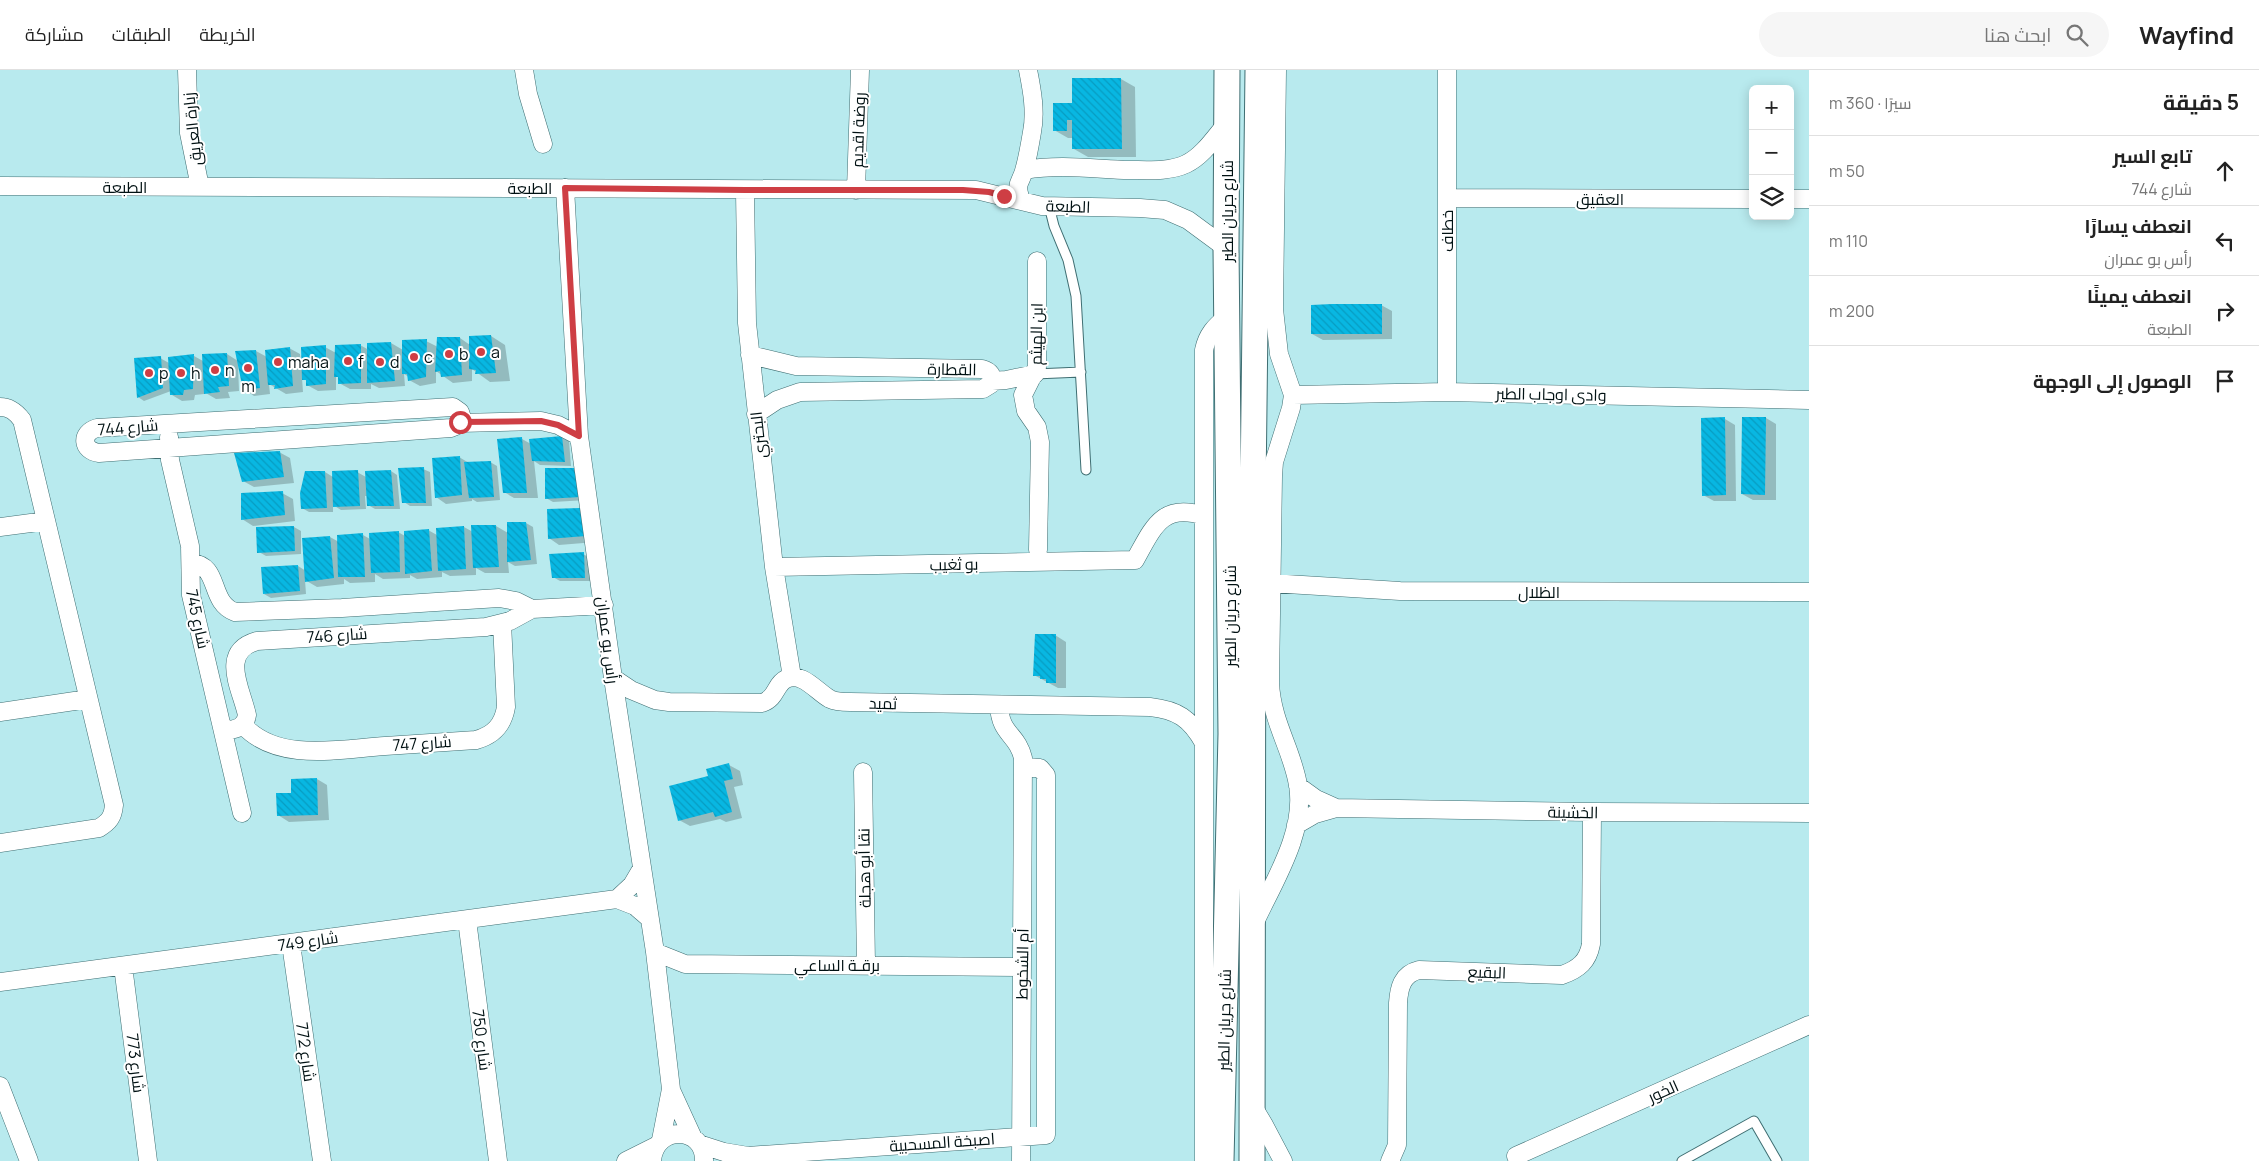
<!DOCTYPE html>
<html lang="ar">
<meta charset="utf-8">
<style>
:root{--surface:#fff;--page:#f6f6f6;--text:#222;--muted:#767676;--line:#e0e0e0}
body{margin:0;font-family:Manrope,Cairo,sans-serif;background:var(--page);color:var(--text);direction:rtl}
.controls{position:absolute;right:15px;top:15px;display:grid;overflow:hidden;border-radius:8px;box-shadow:0 2px 12px #0003}
.controls button{width:45px;height:45px;display:grid;place-items:center;padding:0;border:0;border-bottom:1px solid var(--line);background:var(--surface);color:var(--text);font:25px sans-serif}
.stop{position:absolute;width:15px;height:15px;margin:-11px;border:4px solid #ce3e44;border-radius:50%;background:#fff}
.stop.end{background:#ce3e44;border-color:#fff;box-shadow:0 1px 5px #0008}
.list{margin:0;padding:0;list-style:none}
h2{display:flex;justify-content:space-between;align-items:center;height:65px;margin:0;padding:0 20px;font-size:21px}
h2 small{font-size:16px;font-weight:400;color:var(--muted)}
.list li{display:grid;grid-template-columns:32px 1fr auto;gap:15px;align-items:center;box-sizing:border-box;height:70px;padding:0 20px;border-top:1px solid var(--line)}
.list b{display:block;font-size:19px;white-space:nowrap}
.list p{margin:0;font-size:16px;white-space:nowrap;color:var(--muted)}
.list em{font-size:16px;font-style:normal;color:var(--muted)}
.icon{flex:none;width:28px;height:28px;fill:none;stroke:currentColor;stroke-width:2;stroke-linecap:round;stroke-linejoin:round}
.map{position:relative;flex:none;width:1809px;height:1091px;overflow:hidden;direction:ltr}
header{display:flex;align-items:center;gap:30px;box-sizing:border-box;height:70px;padding:0 25px;background:var(--surface);border-bottom:1px solid var(--line)}
header strong{font-size:24px}
nav{display:flex;gap:28px;margin-inline-start:auto;font-size:18px}
.search{width:350px;height:45px;background:var(--page);display:flex;align-items:center;gap:12px;box-sizing:border-box;padding:0 18px;border-radius:28px;color:var(--muted);font-size:19px}
main{display:flex}
aside{flex:1;background:var(--surface)}
.map>svg:first-child{display:block}
.shadow{fill:#0003}
.building{fill:url(#building-back-hatch)}
.lines{fill:none;stroke-linecap:round;stroke-linejoin:round}
.lane-casing{stroke:#3f6e72;stroke-width:11}
.street-casing{stroke:#3f6e72;stroke-width:19}
.secondary-casing{stroke:#3f6e72;stroke-width:27}
.lane{stroke:#fff;stroke-width:9}
.street{stroke:#fff;stroke-width:18}
.secondary{stroke:#fff;stroke-width:25}
.route{stroke:#ce3e44;stroke-width:6}
.poi-dot{fill:#ce3e44;stroke:#fff;stroke-width:2}
.labels{text-anchor:middle;dominant-baseline:central;stroke-width:4;stroke-linejoin:round;paint-order:stroke}
.street-label{font-size:16px;fill:#011113;stroke:#fff}
.poi-label{font-size:16px;fill:#011113;stroke:#fff;text-anchor:start}
</style>
<header>
<strong>Wayfind</strong>
<div class="search"><svg class="icon" aria-label="search" viewBox="0 0 24 24"><circle cx="10" cy="10" r="6"/><path d="M15 15l6 6"/></svg>ابحث هنا</div>
<nav><a>الخريطة</a><a>الطبقات</a><a>مشاركة</a></nav>
</header>
<main>
<aside>
<h2>5 دقيقة<small>سيرًا · 360 m</small></h2>
<ul class="list">
<li><svg class="icon" aria-label="ahead" viewBox="0 0 24 24"><path d="M12 20V5M6 11l6-6 6 6"/></svg><div><b>تابع السير</b><p>شارع 744</p></div><em>50 m</em></li>
<li><svg class="icon" aria-label="left" viewBox="0 0 24 24"><path d="M17 20v-9H6M10 6l-5 5 5 5"/></svg><div><b>انعطف يسارًا</b><p>رأس بو عمران</p></div><em>110 m</em></li>
<li><svg class="icon" aria-label="right" viewBox="0 0 24 24"><path d="M7 20v-9h11M14 6l5 5-5 5"/></svg><div><b>انعطف يمينًا</b><p>الطبعة</p></div><em>200 m</em></li>
<li><svg class="icon" aria-label="arrive" viewBox="0 0 24 24"><path d="M6 21V4h12l-3 4 3 4H6"/></svg><div><b>الوصول إلى الوجهة</b></div></li>
</ul>
</aside>
<div class="map">
<svg width="1809" height="1091" viewBox="0 0 1809 1091">
<defs>
<pattern id="building-back-hatch" width="6" height="6" patternUnits="userSpaceOnUse" patternTransform="scale(1.25)"><rect width="6" height="6" fill="#08b7e2"/><path d="M-1 5l2 2M0 0l6 6M5-1l2 2" fill="none" stroke="#079cc1"/></pattern>
</defs>
<rect width="100%" height="100%" fill="#b8eaee"/>
<path class="shadow" d="M1121 9 1135 17 1136 87H1088L1074 79 1073 68H1068L1054 60 1074 34Z
M1381 235 1392 241V269L1323 270 1312 264Z
M491 266 505 275 510 311 490 312 472 299V311L453 313 436 301V313L420 316 409 310V307L404 304 405 316 379 318 371 314V319H350L339 313 340 308 336 306V320L318 321 307 315V311L302 308 303 322 286 324 269 314 270 324 254 326 244 319 239 295H238L239 321 228 322 230 328 216 329 204 322V324L195 325 194 330 182 331 172 325 171 321 144 331 138 327 160 288 169 293V288L194 286 203 291 227 284 238 291 256 281 267 287 289 278 300 284 301 296H303L325 277 336 283 360 275 369 280 391 273 403 280 426 271 438 277 460 268 470 275Z
M1766 348 1776 354V430H1753L1742 424Z
M1725 349 1735 355 1736 431H1714L1703 425Z
M562 367 569 371 571 396 540 395 534 391 538 428H514L504 422 522 369 531 374Z
M279 382 290 388 294 413 254 417 243 411Z
M459 387 469 393 490 392 497 396 500 430 477 432 472 429V431L446 434 436 427Z
M423 399 430 402 432 436H410L404 432Z
M574 399 581 403 587 430 553 432 546 428Z
M391 401 397 405 400 439H375L368 435V426H365L366 439 341 440 333 435V442H309L302 438 325 402 333 407 357 402 366 407Z
M282 423 293 429 295 451 253 456 242 449Z
M580 439 591 445 596 472 559 475 549 468Z
M526 453 533 457 537 494 515 496 508 492 509 503H485L476 498V505L450 506 442 502V507L417 509 410 505V508L383 509 375 504V512L350 513 344 509V514L317 517 305 510 306 524 271 528 264 524 298 496 306 501 303 469 330 467 339 472 363 465 370 469 398 462 405 466 428 460 437 465 464 457 473 462V457L496 456 508 463Z
M294 457 301 461V484L266 486 259 482Z
M583 484 590 488 591 511H560L553 507Z
M1055 565 1066 572V618H1058L1034 605Z
M729 695 740 701 743 715 734 717 742 748 726 752 720 749 690 756 679 750 709 707Z
M317 709 327 715 329 750 289 752 278 745 293 724Z"/>
<path class="building" d="M1072 8H1121L1122 79H1072V50H1067V61H1053V33H1072Z
M1332 234H1382V264H1311V235Z
M491 265 496 303 475 304 476 300 469 299V266Z
M437 267H460L462 305 441 307 440 301 435 302Z
M427 269 426 307 408 311 407 304H402V270Z
M391 272 395 311 367 313V273Z
M361 274V313L338 314V307H334L335 275Z
M326 275V314L306 316V310H302L301 277Z
M290 277 293 316 274 319 275 315H268L265 280Z
M256 280 260 318 243 320 235 281Z
M227 283 229 316 218 317 220 322 204 324 202 284Z
M194 284 193 319 184 320 183 325H170L168 287Z
M161 286 163 318 137 328 134 288Z
M1725 347 1726 425 1702 426 1701 348Z
M1742 347H1766L1765 425 1741 424Z
M562 366 565 392 532 391 529 369Z
M522 367 527 423H503L497 369Z
M280 381 284 407 242 412 234 383Z
M460 386 462 425 435 428 432 388Z
M491 391 494 427 469 428 464 392Z
M424 397 426 433H402L398 398Z
M545 398H574L581 427 545 429Z
M358 400 360 436 333 437 332 401Z
M391 400 394 436H367L365 401Z
M305 401H325L327 438 301 439 300 423Z
M283 421 285 445 241 450V423Z
M580 438 586 466 548 469 547 439Z
M507 452H526L531 490 507 492Z
M471 455H496L499 497 473 498Z
M294 456 295 481 257 483 256 457Z
M464 456 466 499 438 501 436 458Z
M429 459 432 501 405 504 404 461Z
M399 461 400 502 371 503 369 463Z
M363 463 365 507H338L337 465Z
M330 466 334 508 305 512 302 468Z
M584 482 585 508H552L549 484Z
M298 495 300 521 263 524 261 497Z
M1035 564H1056V613H1046V609H1040V606H1033Z
M729 693 733 709 724 711 732 742 715 747 713 742 678 751 669 716 708 706 706 699Z
M317 708 318 745 277 746 276 723H291V709Z"/>
<g class="lines">
<defs>
<path id="lane" d="M1049 136 1054 156 1068 190 1076 226 1086 400
M1035 304 1081 302
M1682 1091 1754 1051 1777 1091"/>
<path id="street" d="M187 0 189 63 200 117
M524 0 528 24 543 74
M1025 100C1059 94 1095 99 1129 100 1147 100 1169 102 1186 94 1203 86 1215 67 1227 53
M0 116 976 120 1042 136 1140 138 1165 140 1188 150 1226 178
M565 118 579 366 613 608 655 882 671 1019 661 1070
M856 120 860 0
M745 121 747 253 774 497 792 607
M1447 128 1753 129
M1790 129H1809
M1021 130C1014 111 1022 113 1025 97 1028 86 1030 74 1032 62 1036 42 1032 20 1028 0
M1037 191V297L1023 325 1026 341 1037 357 1040 372 1038 480
M750 285 796 296 982 299C990 301 994 306 991 314L983 319 800 322 777 330 756 344
M992 311 1006 310 1035 304
M1447 322V0
M1293 325 1447 322 1809 330
M0 337C10 337 16 342 22 350L114 735C113 747 109 752 99 758L0 773
M453 337 460 342 462 348 456 356 451 358 99 383C82 381 80 363 97 358Z
M460 353 541 351 558 355 579 366
M169 367 170 390 190 476 191 525 242 743
M0 457 46 451
M191 493C221 495 208 532 235 542L342 538 499 528 516 531 532 539
M774 497 1135 490C1153 458 1162 432 1204 446
M1270 513 1400 521 1809 522
M613 608 631 620 655 630 669 632 762 633C777 628 775 614 786 609 802 601 817 622 830 629 836 632 843 632 850 632L1150 637C1177 640 1190 648 1204 673
M999 635C1000 665 1017 663 1023 688L1021 1091
M0 642 88 629
M243 655C277 693 340 679 385 676 415 674 445 672 476 670 494 665 503 655 506 637L502 553
M224 661C236 659 245 658 247 645 241 618 219 582 257 571L486 557 510 551 532 539 604 535
M863 702 866 895
M1298 716 1316 729 1336 738
M1296 755 1315 744 1336 738 1592 742 1809 743
M617 829 632 815 642 798
M467 850 498 1091
M1255 852C1274 811 1306 762 1298 715 1292 679 1272 653 1270 613L1273 406 1274 392 1291 338 1293 325 1279 284 1274 239 1277 0
M291 874 322 1091
M655 882 685 894 1021 897
M123 896 148 1091
M0 912 617 829 635 836 649 848
M0 1016 29 1091
M671 1020 693 1068
M1252 1035 1264 1055 1283 1091
M699 1074 724 1082 748 1086 1046 1065V705L1040 698 1023 697
M1516 1086 1809 955
M626 1091 656 1076
M652 1091C655 1054 705 1056 704 1091
M1204 1091V280C1207 265 1215 256 1227 247
M1390 1091 1397 1075 1398 933C1399 918 1402 904 1419 900L1562 905C1579 899 1588 891 1591 874L1592 742"/>
<path id="secondary" d="M1221 1091 1231 664 1226 178 1227 0
M1252 1091 1253 419 1258 0"/>
</defs>
<use href="#lane" class="lane-casing"/>
<use href="#street" class="street-casing"/>
<use href="#secondary" class="secondary-casing"/>
<use href="#lane" class="lane"/>
<use href="#street" class="street"/>
<use href="#secondary" class="secondary"/>
</g>
<g class="lines">
<path class="route" d="M460 352 541 351 558 355 579 366 565 118 745 120H963L989 122 1004 126"/>
</g>
<g class="poi-dot">
<circle cx="481" cy="282" r="5"/>
<circle cx="449" cy="284" r="5"/>
<circle cx="414" cy="287" r="5"/>
<circle cx="348" cy="291" r="5"/>
<circle cx="278" cy="292" r="5"/>
<circle cx="380" cy="292" r="5"/>
<circle cx="248" cy="298" r="5"/>
<circle cx="215" cy="300" r="5"/>
<circle cx="149" cy="303" r="5"/>
<circle cx="181" cy="303" r="5"/>
</g>
<g class="labels">
<g class="street-label">
<text transform="translate(192 59) rotate(-96)">زبارة العريق</text>
<text transform="translate(858 60) rotate(-88)">روضة اقديم</text>
<text x="125" y="117">الطبعة</text>
<text x="530" y="118">الطبعة</text>
<text x="1600" y="129">العقيق</text>
<text transform="translate(1068 136) rotate(2)">الطبعة</text>
<text transform="translate(1227 141) rotate(-90)">شارع جريان الطير</text>
<text transform="translate(1447 161) rotate(-90)">خطاف</text>
<text transform="translate(1036 264) rotate(-89)">ابن الهيثم</text>
<text transform="translate(952 299) rotate(1)">القطارة</text>
<text transform="translate(1551 324) rotate(1)">وادى اوجاب الطير</text>
<text transform="translate(128 357) rotate(-5)">شارع 744</text>
<text transform="translate(758 365) rotate(-96)">البحتري</text>
<text transform="translate(954 494) rotate(-1)">بو ثغيب</text>
<text x="1539" y="522">الظلال</text>
<text transform="translate(1230 546) rotate(-90)">شارع جريان الطير</text>
<text transform="translate(198 549) rotate(78)">شارع 745</text>
<text transform="translate(337 565) rotate(-4)">شارع 746</text>
<text transform="translate(608 570) rotate(83)">رأس بو عمران</text>
<text transform="translate(883 633) rotate(1)">ثميد</text>
<text transform="translate(422 673) rotate(-4)">شارع 747</text>
<text transform="translate(1573 742) rotate(1)">الخشينة</text>
<text transform="translate(864 798) rotate(-91)">نقا أبو هجلة</text>
<text transform="translate(308 871) rotate(-8)">شارع 749</text>
<text transform="translate(1022 894) rotate(-89)">أم الشخوط</text>
<text x="837" y="895">برقـة الساعي</text>
<text transform="translate(1487 902) rotate(2)">البقيع</text>
<text transform="translate(1224 950) rotate(-89)">شارع جريان الطير</text>
<text transform="translate(482 970) rotate(83)">شارع 750</text>
<text transform="translate(306 982) rotate(82)">شارع 772</text>
<text transform="translate(136 993) rotate(83)">شارع 773</text>
<text transform="translate(1663 1021) rotate(-24)">الخور</text>
<text transform="translate(942 1072) rotate(-4)">اصبخة المسحبية</text>
</g>
<g class="poi-label">
<text x="491" y="282">a</text>
<text x="459" y="284">b</text>
<text x="424" y="287">c</text>
<text x="358" y="291">f</text>
<text x="288" y="292">maha</text>
<text x="390" y="292">d</text>
<text x="225" y="300">n</text>
<text x="159" y="303">p</text>
<text x="191" y="303">h</text>
<text x="248" y="316" text-anchor="middle">m</text>
</g>
</g>
</svg>
<div class="controls">
<button>+</button>
<button>−</button>
<button><svg class="icon" aria-label="layers" viewBox="0 0 24 24"><path d="M12 4l9 5-9 5-9-5zM3 14l9 5 9-5"/></svg></button>
</div>
<div class="stop" style="left:460px;top:352px"></div>
<div class="stop end" style="left:1004px;top:126px"></div>
</div>
</main>
